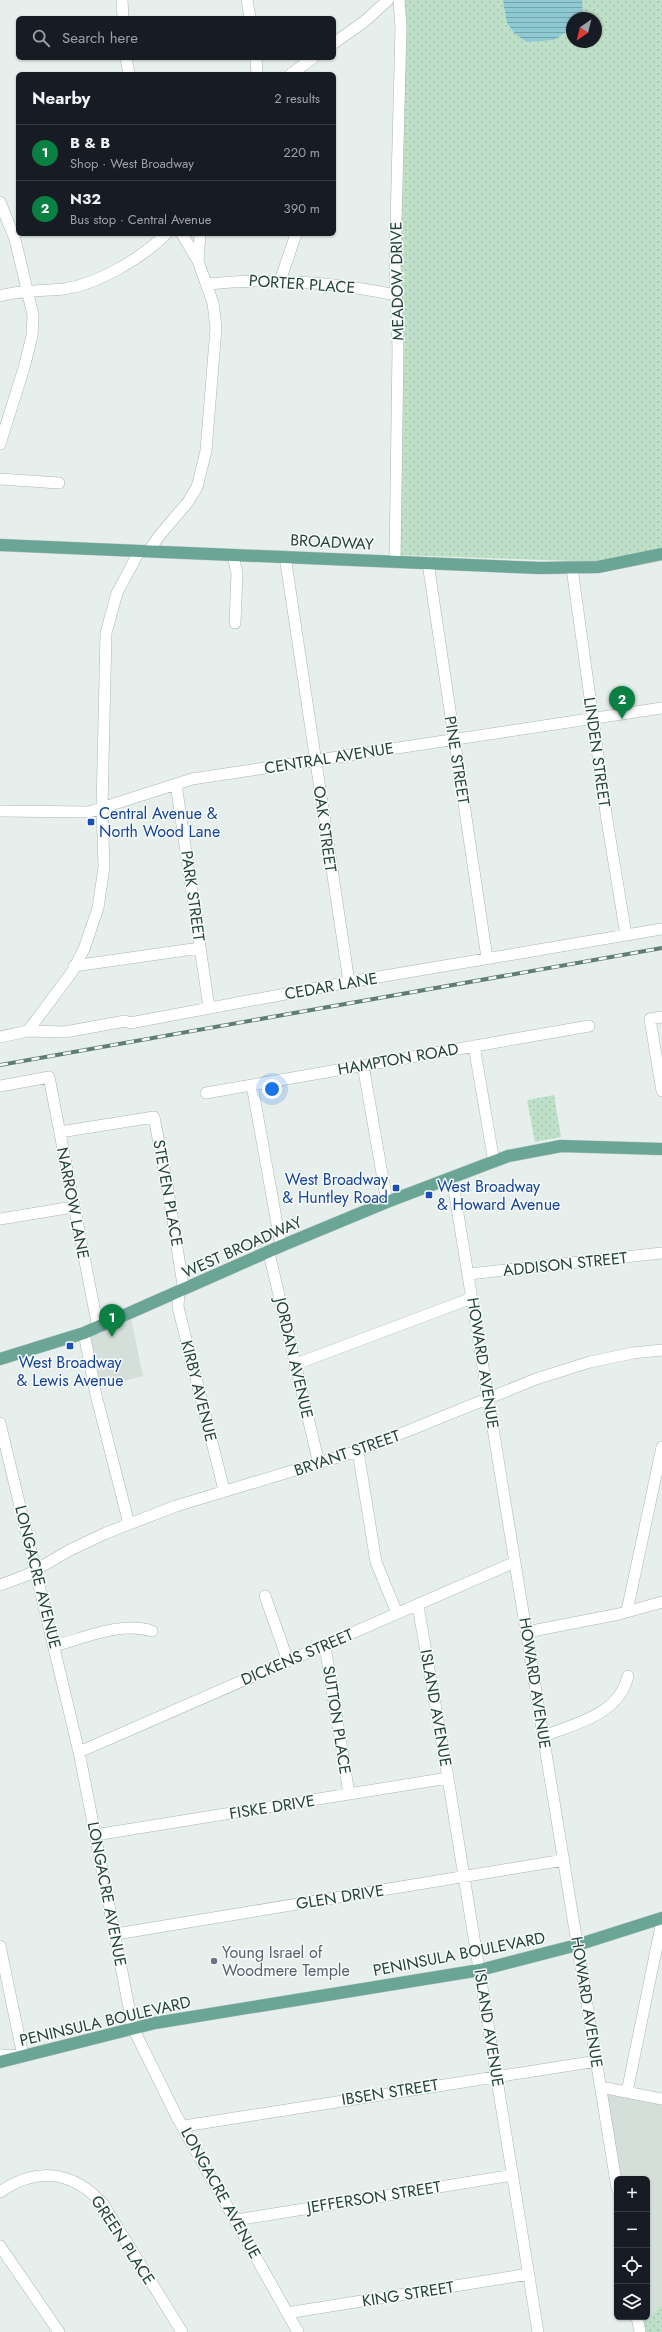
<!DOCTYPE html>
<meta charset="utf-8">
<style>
:root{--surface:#171b24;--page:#20242c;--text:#f1f3f6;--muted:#9ea1a6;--line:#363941;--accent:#0b8043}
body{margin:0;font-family:Jost,sans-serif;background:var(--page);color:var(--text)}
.controls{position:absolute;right:12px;bottom:12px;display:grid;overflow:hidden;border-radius:6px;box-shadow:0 1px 3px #0004}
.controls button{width:36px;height:36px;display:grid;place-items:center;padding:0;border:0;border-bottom:1px solid var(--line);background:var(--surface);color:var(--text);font:20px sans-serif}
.compass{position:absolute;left:566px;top:12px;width:36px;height:36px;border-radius:50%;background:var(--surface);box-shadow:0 1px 3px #0004;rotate:215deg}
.you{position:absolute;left:272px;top:1089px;width:14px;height:14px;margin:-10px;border:3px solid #fff;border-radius:50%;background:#1a73e8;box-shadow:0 0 0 6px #1a73e833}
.badge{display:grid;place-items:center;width:26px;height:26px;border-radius:50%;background:var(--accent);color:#fff;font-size:13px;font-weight:700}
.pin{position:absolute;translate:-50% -33px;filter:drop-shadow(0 1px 2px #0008)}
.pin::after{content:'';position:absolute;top:21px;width:14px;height:12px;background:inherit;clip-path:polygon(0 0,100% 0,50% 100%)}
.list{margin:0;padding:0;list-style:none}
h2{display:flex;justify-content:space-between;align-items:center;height:52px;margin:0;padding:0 16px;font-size:17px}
h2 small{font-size:13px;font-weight:400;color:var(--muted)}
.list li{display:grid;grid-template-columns:26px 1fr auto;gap:12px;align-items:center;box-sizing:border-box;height:56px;padding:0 16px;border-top:1px solid var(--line)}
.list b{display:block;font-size:15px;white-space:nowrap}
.list p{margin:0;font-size:13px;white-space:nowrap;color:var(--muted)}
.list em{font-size:13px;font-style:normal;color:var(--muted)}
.icon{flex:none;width:22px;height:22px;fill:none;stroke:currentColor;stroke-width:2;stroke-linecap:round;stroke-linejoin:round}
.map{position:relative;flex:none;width:662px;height:2332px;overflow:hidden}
.search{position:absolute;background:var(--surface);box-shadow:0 1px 3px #0004;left:16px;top:16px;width:320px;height:44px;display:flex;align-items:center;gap:10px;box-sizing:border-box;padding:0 14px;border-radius:6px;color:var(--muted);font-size:15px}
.panel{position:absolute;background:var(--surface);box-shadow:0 1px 3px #0004;left:16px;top:72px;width:320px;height:164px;border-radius:6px}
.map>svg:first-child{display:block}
.built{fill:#d4dfda}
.grass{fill:url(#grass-dots);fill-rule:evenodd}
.water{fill:url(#water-rules)}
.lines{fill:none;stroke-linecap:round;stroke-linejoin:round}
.minor-casing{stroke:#a8b8b2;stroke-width:12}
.major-casing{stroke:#c2cac8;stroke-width:13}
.minor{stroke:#fff;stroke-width:11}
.major{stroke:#6aa596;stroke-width:12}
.rail-casing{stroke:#5f7d75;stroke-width:4}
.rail{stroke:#f7fbf9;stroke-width:2.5;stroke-dasharray:8;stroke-linecap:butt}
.transit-dot{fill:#1a4fb4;stroke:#f7fbf9;stroke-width:1.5}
.worship-dot{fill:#6b7280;stroke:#f7fbf9;stroke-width:1.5}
.labels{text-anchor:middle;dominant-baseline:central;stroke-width:3;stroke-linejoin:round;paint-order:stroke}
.street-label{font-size:16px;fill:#24423a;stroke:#f7fbf9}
.transit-label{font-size:16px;fill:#164399;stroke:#f7fbf9;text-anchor:start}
.worship-label{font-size:16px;fill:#5b616d;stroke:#f7fbf9;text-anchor:start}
</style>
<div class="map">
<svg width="662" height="2332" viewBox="0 0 662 2332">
<defs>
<pattern id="grass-dots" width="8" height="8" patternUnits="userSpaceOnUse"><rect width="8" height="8" fill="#bfe0c8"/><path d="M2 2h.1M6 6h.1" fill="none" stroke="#a4c1ad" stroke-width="1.8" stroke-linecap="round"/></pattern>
<pattern id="water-rules" width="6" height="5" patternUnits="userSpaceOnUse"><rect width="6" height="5" fill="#8ec9d4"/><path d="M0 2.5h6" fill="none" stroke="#74a5ad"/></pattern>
</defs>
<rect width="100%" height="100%" fill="#e6efeb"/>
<path class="built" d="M131 1318 143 1376 99 1388 85 1335Z
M603 2087 662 2099V2305L641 2324 639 2317H647V2179H617Z"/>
<path class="grass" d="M399 0H662V551L600 562 399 555ZM572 18H596V42H572Z
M554 1095 561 1137 535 1142 527 1100Z
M662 2305V2332H642L641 2324Z"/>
<path class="water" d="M503 0H582L583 18H572V28L554 40 527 42 515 34 507 23Z"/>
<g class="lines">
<defs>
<path id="minor" d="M122 0 123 18
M247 0 250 18
M334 43 365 21 388 0
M126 58 129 74
M256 58 257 74
M291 74 313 58
M0 202 15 239 33 315 32 336 24 368 0 444
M182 234 198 261
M280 281 296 234
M208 284C272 277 333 282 396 295
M0 296C20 290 43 291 64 289 98 284 142 258 166 234
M0 479 59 483
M148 552 159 536 188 502 197 487 206 451 216 328 213 303 198 261 200 234
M233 556 237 573 235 623
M285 556 349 982
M395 561 398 349 395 262 401 27 399 0
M428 563 487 958
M572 568 607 820 626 935
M176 784 209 1008
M0 811 89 812 192 779 662 708
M74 966 200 948
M662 1017 650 1019 662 1091
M28 1031 72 972 84 949 98 908 104 867 102 808 106 633 117 593 139 552
M0 1037 28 1031 65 1032 125 1021 130 1023 349 982 662 929
M474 1046 494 1162
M363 1065 387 1202
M252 1085 281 1246
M0 1086 49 1077 98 1328
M206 1093 589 1026
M60 1132 154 1117 168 1190 183 1285 179 1292 178 1307 224 1490
M452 1177 617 2188
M0 1219 73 1207
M269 1253 319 1464
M469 1274 662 1253
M84 1333 96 1395 129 1524
M296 1364 472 1298
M0 1423 79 1752 133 2028 177 2117 298 2332
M358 1451 376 1562 397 1613
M0 1585 27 1575 70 1550 106 1533 176 1506 358 1451 536 1379 590 1362 633 1353 662 1350
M265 1596 288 1661
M418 1606 448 1778 538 2332
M627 1611 662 1447
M527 1632 619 1614 662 1602
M54 1646C85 1638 121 1621 152 1631
M325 1646 349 1794
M544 1736C576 1723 619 1715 628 1676
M79 1752 515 1562
M95 1835 448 1778
M116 1934 564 1860
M0 1946 23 2056 0 2055
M601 2087 662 2099
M627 2092 662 1921
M184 2126 597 2061
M0 2192C37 2166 73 2171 103 2204L182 2332
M236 2220 513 2175
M0 2246 59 2332
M287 2313 529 2274
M637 2317 640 2332"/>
<path id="major" d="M0 545 540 568 598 567 662 554
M0 1359 84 1333 281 1246 387 1202 508 1156 561 1146 662 1149
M0 2062 155 2023 480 1970 577 1945 662 1918"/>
</defs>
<use href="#minor" class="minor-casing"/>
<use href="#major" class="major-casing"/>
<use href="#minor" class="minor"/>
<use href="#major" class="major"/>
<defs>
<path id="rail" d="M0 1065 662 948"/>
</defs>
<use href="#rail" class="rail-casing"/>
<use href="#rail" class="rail"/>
</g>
<g class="transit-dot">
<rect x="87" y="818" width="8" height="8" rx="2"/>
<rect x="392" y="1184" width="8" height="8" rx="2"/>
<rect x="425" y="1191" width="8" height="8" rx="2"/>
<rect x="66" y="1342" width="8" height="8" rx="2"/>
</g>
<circle class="worship-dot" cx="214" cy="1961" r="4"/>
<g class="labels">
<g class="street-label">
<text transform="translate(397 281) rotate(-91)">MEADOW DRIVE</text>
<text transform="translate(302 284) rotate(4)">PORTER PLACE</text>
<text transform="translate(332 542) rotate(3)">BROADWAY</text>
<text transform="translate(597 752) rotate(82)">LINDEN STREET</text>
<text transform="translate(329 758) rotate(-9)">CENTRAL AVENUE</text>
<text transform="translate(457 760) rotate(81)">PINE STREET</text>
<text transform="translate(325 829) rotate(82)">OAK STREET</text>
<text transform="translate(193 896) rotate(82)">PARK STREET</text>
<text transform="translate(331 986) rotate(-10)">CEDAR LANE</text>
<text transform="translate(398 1059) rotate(-10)">HAMPTON ROAD</text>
<text transform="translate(168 1193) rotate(80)">STEVEN PLACE</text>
<text transform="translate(73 1203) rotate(79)">NARROW LANE</text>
<text transform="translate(242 1247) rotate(-24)">WEST BROADWAY</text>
<text transform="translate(565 1264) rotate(-6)">ADDISON STREET</text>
<text transform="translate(294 1358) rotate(77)">JORDAN AVENUE</text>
<text transform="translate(483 1363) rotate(81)">HOWARD AVENUE</text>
<text transform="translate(199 1391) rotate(76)">KIRBY AVENUE</text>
<text transform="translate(347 1453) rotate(-19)">BRYANT STREET</text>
<text transform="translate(38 1577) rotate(76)">LONGACRE AVENUE</text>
<text transform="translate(297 1657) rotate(-23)">DICKENS STREET</text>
<text transform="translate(535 1683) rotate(81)">HOWARD AVENUE</text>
<text transform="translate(436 1708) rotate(80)">ISLAND AVENUE</text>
<text transform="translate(337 1720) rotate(81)">SUTTON PLACE</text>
<text transform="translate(272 1807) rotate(-9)">FISKE DRIVE</text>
<text transform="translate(107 1894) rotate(79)">LONGACRE AVENUE</text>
<text transform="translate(340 1897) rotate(-9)">GLEN DRIVE</text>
<text transform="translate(459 1954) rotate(-11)">PENINSULA BOULEVARD</text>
<text transform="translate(587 2002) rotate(81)">HOWARD AVENUE</text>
<text transform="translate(105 2021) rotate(-13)">PENINSULA BOULEVARD</text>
<text transform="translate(489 2028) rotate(81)">ISLAND AVENUE</text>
<text transform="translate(390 2092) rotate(-9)">IBSEN STREET</text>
<text transform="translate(221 2193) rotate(61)">LONGACRE AVENUE</text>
<text transform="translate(374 2197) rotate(-9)">JEFFERSON STREET</text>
<text transform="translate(123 2240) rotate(57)">GREEN PLACE</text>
<text transform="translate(408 2294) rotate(-9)">KING STREET</text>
</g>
<g class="transit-label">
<text x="99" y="813">Central Avenue &amp;<tspan x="99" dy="18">North Wood Lane</tspan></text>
<text x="388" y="1179" text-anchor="end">West Broadway<tspan x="388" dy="18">&amp; Huntley Road</tspan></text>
<text x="437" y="1186">West Broadway<tspan x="437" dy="18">&amp; Howard Avenue</tspan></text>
<text x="70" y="1362" text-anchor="middle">West Broadway<tspan x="70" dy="18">&amp; Lewis Avenue</tspan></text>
</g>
<g class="worship-label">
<text x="222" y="1952">Young Israel of<tspan x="222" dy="18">Woodmere Temple</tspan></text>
</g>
</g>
</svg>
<div class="controls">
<button>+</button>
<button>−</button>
<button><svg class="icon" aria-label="locate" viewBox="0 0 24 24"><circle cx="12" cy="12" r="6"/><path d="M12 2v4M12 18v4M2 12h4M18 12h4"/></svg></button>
<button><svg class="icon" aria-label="layers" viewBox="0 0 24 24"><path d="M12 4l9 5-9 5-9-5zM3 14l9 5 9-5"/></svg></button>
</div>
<svg class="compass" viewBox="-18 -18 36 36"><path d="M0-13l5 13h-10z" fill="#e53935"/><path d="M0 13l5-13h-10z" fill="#9ea1a6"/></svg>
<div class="you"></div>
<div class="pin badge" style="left:112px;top:1337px">1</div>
<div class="pin badge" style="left:622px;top:719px">2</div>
<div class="search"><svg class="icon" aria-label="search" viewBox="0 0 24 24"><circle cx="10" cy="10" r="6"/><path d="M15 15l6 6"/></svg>Search here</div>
<section class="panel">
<h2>Nearby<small>2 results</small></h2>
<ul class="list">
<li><span class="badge">1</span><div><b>B &amp; B</b><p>Shop · West Broadway</p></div><em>220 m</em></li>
<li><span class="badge">2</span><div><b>N32</b><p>Bus stop · Central Avenue</p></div><em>390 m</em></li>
</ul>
</section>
</div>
